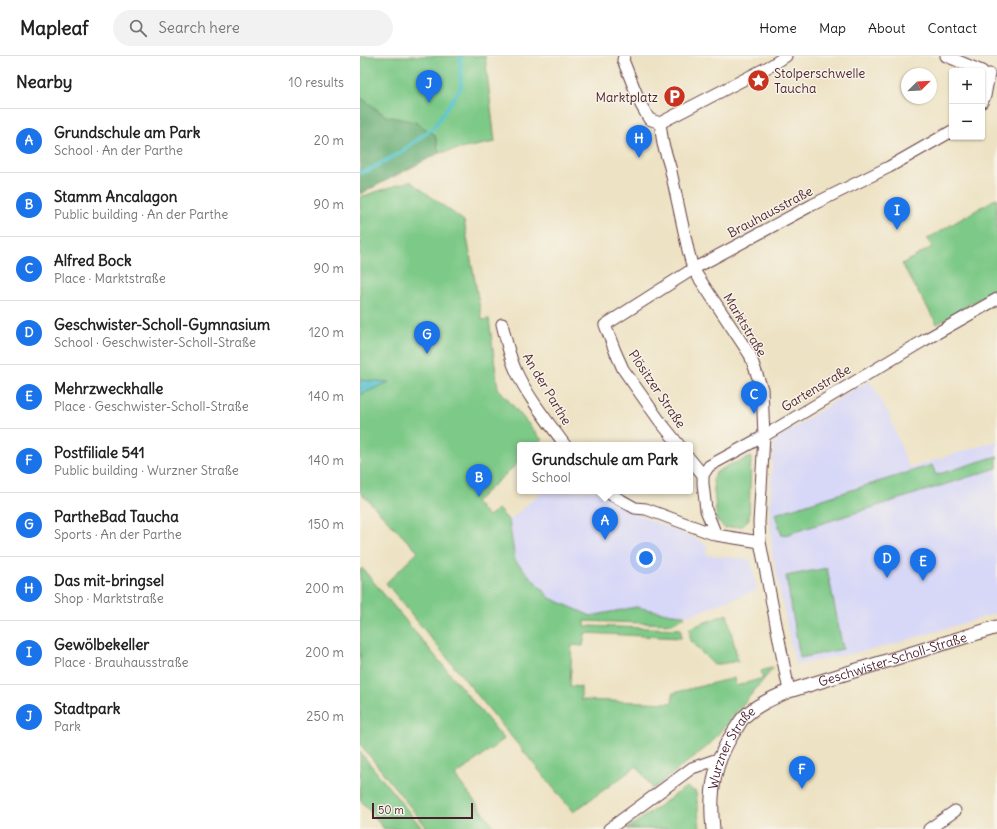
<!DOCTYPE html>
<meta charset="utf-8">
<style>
:root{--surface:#fff;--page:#f2f2f2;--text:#222;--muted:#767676;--line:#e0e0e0;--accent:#1a73e8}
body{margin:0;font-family:Delius,sans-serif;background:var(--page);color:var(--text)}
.controls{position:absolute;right:12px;top:12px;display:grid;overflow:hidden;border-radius:4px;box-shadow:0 1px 3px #0004}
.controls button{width:36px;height:36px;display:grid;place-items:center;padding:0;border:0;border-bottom:1px solid var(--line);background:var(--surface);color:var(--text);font:20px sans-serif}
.compass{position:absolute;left:541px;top:12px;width:36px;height:36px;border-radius:50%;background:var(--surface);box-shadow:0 1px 3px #0004;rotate:66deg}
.scale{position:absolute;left:12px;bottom:10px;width:101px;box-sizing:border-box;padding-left:4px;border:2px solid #4a1f2b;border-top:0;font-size:11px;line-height:14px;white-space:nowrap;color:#4a1f2b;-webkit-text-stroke:3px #f7f3e8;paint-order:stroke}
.you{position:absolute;left:286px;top:502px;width:14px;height:14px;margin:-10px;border:3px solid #fff;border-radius:50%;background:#1a73e8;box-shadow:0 0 0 6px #1a73e833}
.badge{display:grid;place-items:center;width:26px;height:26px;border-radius:50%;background:var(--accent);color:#fff;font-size:13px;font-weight:700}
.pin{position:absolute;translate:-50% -33px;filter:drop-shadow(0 1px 2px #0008)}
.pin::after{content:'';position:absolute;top:21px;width:14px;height:12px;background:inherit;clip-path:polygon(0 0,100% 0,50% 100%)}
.popup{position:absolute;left:157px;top:386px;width:176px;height:52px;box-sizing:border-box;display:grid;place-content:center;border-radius:4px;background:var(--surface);filter:drop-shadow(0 1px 3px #0005);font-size:13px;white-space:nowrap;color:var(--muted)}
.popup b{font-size:15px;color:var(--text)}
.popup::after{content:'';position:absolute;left:50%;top:100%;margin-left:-8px;border:8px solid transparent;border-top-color:var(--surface)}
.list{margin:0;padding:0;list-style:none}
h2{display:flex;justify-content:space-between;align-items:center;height:52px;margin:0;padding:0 16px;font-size:17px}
h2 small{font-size:13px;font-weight:400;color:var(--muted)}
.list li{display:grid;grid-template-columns:26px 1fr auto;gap:12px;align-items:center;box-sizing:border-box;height:64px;padding:0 16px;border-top:1px solid var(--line)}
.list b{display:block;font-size:15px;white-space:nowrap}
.list p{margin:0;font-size:13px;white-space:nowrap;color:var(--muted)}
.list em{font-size:13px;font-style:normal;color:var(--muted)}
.icon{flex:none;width:22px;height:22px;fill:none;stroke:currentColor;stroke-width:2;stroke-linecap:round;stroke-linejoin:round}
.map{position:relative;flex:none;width:637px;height:773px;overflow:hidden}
header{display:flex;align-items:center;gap:24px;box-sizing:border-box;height:56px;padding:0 20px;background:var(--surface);border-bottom:1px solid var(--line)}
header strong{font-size:19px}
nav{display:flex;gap:22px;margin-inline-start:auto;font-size:14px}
.search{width:280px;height:36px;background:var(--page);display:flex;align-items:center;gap:10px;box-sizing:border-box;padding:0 14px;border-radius:22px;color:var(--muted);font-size:15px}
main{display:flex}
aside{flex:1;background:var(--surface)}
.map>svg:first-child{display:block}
.built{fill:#d7d7f8}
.green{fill:#7dc987;stroke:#647459}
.forest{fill:#66ad74;stroke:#586650}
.water{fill:#58c5cc;stroke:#51727c}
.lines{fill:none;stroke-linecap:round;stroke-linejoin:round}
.stream{stroke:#58c5cc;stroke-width:4}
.minor-casing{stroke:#623c42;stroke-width:13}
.tertiary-casing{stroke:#623c42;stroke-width:15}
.minor{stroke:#fff;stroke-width:11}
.tertiary{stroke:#fff;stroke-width:13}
.labels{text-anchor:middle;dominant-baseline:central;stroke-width:3;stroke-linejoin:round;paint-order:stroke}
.poi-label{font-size:13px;fill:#4a1f2b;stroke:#f7f3e8;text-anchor:start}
.street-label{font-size:13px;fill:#4a1f2b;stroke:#f7f3e8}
</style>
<header>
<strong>Mapleaf</strong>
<div class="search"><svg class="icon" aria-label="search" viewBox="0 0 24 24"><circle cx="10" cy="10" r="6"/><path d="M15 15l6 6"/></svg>Search here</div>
<nav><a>Home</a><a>Map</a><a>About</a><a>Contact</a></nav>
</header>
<main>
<aside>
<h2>Nearby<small>10 results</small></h2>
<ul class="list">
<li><span class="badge">A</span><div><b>Grundschule am Park</b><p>School · An der Parthe</p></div><em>20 m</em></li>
<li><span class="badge">B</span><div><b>Stamm Ancalagon</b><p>Public building · An der Parthe</p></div><em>90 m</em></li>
<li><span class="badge">C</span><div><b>Alfred Bock</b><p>Place · Marktstraße</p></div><em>90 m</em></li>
<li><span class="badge">D</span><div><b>Geschwister-Scholl-Gymnasium</b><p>School · Geschwister-Scholl-Straße</p></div><em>120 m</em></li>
<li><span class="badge">E</span><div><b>Mehrzweckhalle</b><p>Place · Geschwister-Scholl-Straße</p></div><em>140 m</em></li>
<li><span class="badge">F</span><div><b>Postfiliale 541</b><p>Public building · Wurzner Straße</p></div><em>140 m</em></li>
<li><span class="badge">G</span><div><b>PartheBad Taucha</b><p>Sports · An der Parthe</p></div><em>150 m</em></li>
<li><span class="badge">H</span><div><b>Das mit-bringsel</b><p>Shop · Marktstraße</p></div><em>200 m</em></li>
<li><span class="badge">I</span><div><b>Gewölbekeller</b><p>Place · Brauhausstraße</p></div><em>200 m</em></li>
<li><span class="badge">J</span><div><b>Stadtpark</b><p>Park</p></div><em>250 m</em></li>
</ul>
</aside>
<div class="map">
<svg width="637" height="773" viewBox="0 0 637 773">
<rect width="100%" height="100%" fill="#f7f3e8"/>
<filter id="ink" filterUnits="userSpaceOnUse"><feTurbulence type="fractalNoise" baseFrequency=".025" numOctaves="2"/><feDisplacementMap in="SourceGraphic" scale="8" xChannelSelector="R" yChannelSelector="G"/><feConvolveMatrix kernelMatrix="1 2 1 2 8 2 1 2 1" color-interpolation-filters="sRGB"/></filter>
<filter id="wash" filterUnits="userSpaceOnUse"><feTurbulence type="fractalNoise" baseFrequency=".012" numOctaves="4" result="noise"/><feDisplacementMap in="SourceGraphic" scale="16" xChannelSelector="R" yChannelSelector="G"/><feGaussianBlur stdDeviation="0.9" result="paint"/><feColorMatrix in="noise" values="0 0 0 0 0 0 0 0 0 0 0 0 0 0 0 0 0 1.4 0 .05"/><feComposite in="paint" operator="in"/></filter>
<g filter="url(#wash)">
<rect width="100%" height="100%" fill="#ede2c3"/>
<path class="built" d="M510 325 530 361 549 412 637 385V557L524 591 435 609 412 495 410 449 414 385 491 335Z
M183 435H241L251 443 290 464 335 482 347 490 346 499 391 504 397 534 330 559 312 558 276 551 231 560 190 542 155 504 149 465Z"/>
<path class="green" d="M0 0H125L135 86 79 97 75 79 26 61 0 41Z
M50 125 104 165 122 264 129 263 138 332 182 384 177 389H160V405L115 446 128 461 138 453 149 465 155 504 190 542 231 560 276 551 312 558 324 559 325 561 312 568 225 565V570L321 573V582L225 577 223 590 212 589 210 630 221 631V644L312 647 313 637 374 622 376 630 403 622 401 615 414 611 349 689 293 733 277 710 213 756 26 527 58 496 0 436V141Z
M637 142V232L577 268 542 208 572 191 567 183Z
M637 400V412L422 480 415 458 572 409 576 419Z
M391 401 389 463 382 470 365 472 357 465 353 423 355 417 369 409Z
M2 512 144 683 95 720 136 773H68L0 688V514Z
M467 512 483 593 440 602 426 520Z
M367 558 378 605 354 609 330 585V572Z
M0 696 62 772 61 773H24L0 743Z
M326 731 336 736 340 773H267Z"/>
<path class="forest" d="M0 41 26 60 55 66 75 79 79 97 0 138Z"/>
<path class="water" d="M0 324 29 326 0 339Z"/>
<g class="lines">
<path class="stream" d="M0 117 11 113 41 96 74 71 101 31 100 0"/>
</g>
</g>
<g filter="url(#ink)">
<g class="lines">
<defs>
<path id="minor" d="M264 0 263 4 281 49 289 63 300 67 412 9 426 0
M586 0 622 15
M622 46 625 40 629 18
M300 67 303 88 310 111 328 194 333 213 390 299 402 333 404 380 399 467 400 486 429 635
M142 268C146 283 149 300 156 315 167 340 189 367 205 389
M319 389 299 364 263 313 255 295 245 269 333 213 452 149 529 111 592 75
M330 403 343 419
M245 435 275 452 286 453 356 479
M400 486 356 479 346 454 343 428V419L349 410 404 380 563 285 637 243
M249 773 332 712 358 703
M569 773 595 755"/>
<g id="tertiary">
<path id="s1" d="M353 773C349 736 354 705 375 674 378 670 380 665 384 661 396 649 413 642 429 635L637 571"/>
</g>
</defs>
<use href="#minor" class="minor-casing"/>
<use href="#tertiary" class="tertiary-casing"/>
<use href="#minor" class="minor"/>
<use href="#tertiary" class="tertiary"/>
</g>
</g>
<defs>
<symbol id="sight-disc" viewBox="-11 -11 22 22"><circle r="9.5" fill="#c8321e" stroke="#f7f3e8"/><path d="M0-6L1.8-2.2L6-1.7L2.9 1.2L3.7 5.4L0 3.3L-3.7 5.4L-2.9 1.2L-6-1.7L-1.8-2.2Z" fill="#fff"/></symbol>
<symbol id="parking-disc" viewBox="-11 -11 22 22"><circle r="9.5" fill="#c8321e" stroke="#f7f3e8"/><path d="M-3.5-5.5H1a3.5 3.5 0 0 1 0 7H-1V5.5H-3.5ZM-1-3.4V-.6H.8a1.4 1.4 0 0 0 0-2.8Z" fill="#fff"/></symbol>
</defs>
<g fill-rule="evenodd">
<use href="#sight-disc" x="386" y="12" width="25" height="25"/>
<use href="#parking-disc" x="302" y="28" width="25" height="25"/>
</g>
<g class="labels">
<g class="poi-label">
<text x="414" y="17">Stolperschwelle<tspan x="414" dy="15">Taucha</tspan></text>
<text x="298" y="41" text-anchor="end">Marktplatz</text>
</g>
<g class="street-label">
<text transform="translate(410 156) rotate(-28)">Brauhausstraße</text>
<text transform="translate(385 269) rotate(59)">Marktstraße</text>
<text transform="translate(456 332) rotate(-31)">Gartenstraße</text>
<text transform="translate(187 333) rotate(59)">An der Parthe</text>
<text transform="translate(297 333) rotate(56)">Plösitzer Straße</text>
<text stroke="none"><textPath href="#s1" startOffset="280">Geschwister-Scholl-Straße</textPath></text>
<text stroke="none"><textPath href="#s1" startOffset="86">Wurzner Straße</textPath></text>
</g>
</g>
</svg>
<div class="controls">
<button>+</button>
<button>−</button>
</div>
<svg class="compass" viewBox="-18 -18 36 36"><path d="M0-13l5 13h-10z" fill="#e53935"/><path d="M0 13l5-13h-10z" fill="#767676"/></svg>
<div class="scale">50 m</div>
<div class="you"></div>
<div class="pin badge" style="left:245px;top:484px">A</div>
<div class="popup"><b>Grundschule am Park</b>School</div>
<div class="pin badge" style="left:119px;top:441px">B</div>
<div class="pin badge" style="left:394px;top:358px">C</div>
<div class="pin badge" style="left:527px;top:522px">D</div>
<div class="pin badge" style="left:563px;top:525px">E</div>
<div class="pin badge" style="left:442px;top:733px">F</div>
<div class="pin badge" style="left:67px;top:298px">G</div>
<div class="pin badge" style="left:279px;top:102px">H</div>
<div class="pin badge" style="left:537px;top:174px">I</div>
<div class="pin badge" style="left:69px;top:47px">J</div>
</div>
</main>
